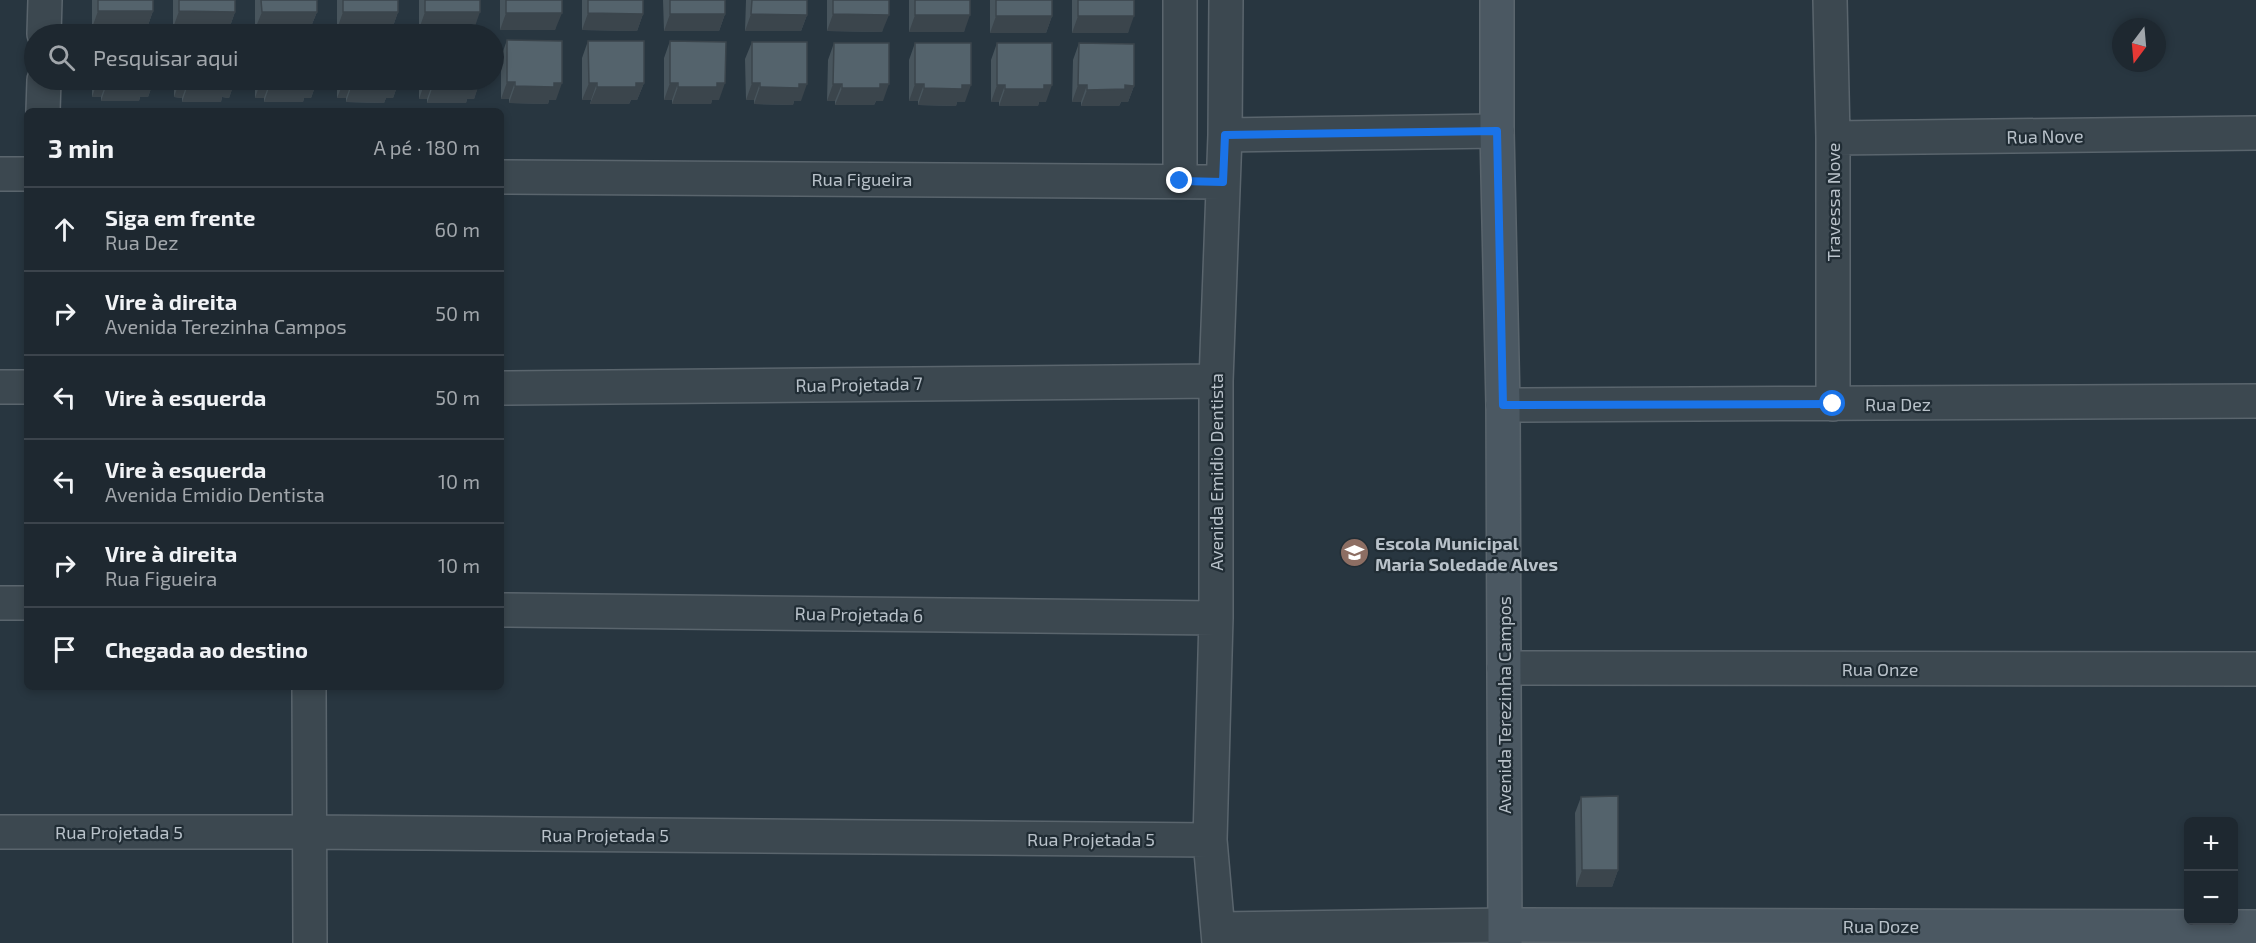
<!DOCTYPE html>
<html lang="pt">
<meta charset="utf-8">
<style>
:root{--surface:#1e2830;--page:#263038;--text:#f1f3f6;--muted:#a1a6ab;--line:#3c444c}
body{margin:0;font-family:"Exo 2",sans-serif;background:var(--page);color:var(--text)}
.controls{position:absolute;right:18px;bottom:18px;display:grid;overflow:hidden;border-radius:9px;box-shadow:0 3px 9px #0003}
.controls button{width:54px;height:54px;display:grid;place-items:center;padding:0;border:0;border-bottom:2px solid var(--line);background:var(--surface);color:var(--text);font:30px sans-serif}
.compass{position:absolute;left:2112px;top:18px;width:54px;height:54px;border-radius:50%;background:var(--surface);box-shadow:0 3px 9px #0003;rotate:196deg}
.stop{position:absolute;width:18px;height:18px;margin:-14px;border:4px solid #1a73e8;border-radius:50%;background:#fff}
.stop.end{background:#1a73e8;border-color:#fff;box-shadow:0 2px 6px #0008}
.list{margin:0;padding:0;list-style:none}
h2{display:flex;justify-content:space-between;align-items:center;height:78px;margin:0;padding:0 24px;font-size:26px}
h2 small{font-size:20px;font-weight:400;color:var(--muted)}
.list li{display:grid;grid-template-columns:39px 1fr auto;gap:18px;align-items:center;box-sizing:border-box;height:84px;padding:0 24px;border-top:2px solid var(--line)}
.list b{display:block;font-size:22px;white-space:nowrap}
.list p{margin:0;font-size:20px;white-space:nowrap;color:var(--muted)}
.list em{font-size:20px;font-style:normal;color:var(--muted)}
.icon{flex:none;width:33px;height:33px;fill:none;stroke:currentColor;stroke-width:2;stroke-linecap:round;stroke-linejoin:round}
.map{position:relative;flex:none;width:2256px;height:943px;overflow:hidden}
.search{position:absolute;background:var(--surface);box-shadow:0 3px 9px #0003;left:24px;top:24px;width:480px;height:66px;display:flex;align-items:center;gap:15px;box-sizing:border-box;padding:0 21px;border-radius:33px;color:var(--muted);font-size:22px}
.panel{position:absolute;background:var(--surface);box-shadow:0 3px 9px #0003;left:24px;top:108px;width:480px;height:582px;border-radius:9px}
.map>svg:first-child{display:block}
.lines{fill:none;stroke-linecap:round;stroke-linejoin:round}
.street-casing{stroke:#5a656d;stroke-width:36}
.secondary-casing{stroke:#5a656d;stroke-width:36}
.street{stroke:#3c4850;stroke-width:33}
.secondary{stroke:#4b5862;stroke-width:33}
.wall{fill:#48555d}
.shaded-wall{fill:#3b454c}
.building{fill:#54636c;stroke:#3b454c;stroke-width:1.5}
.route{stroke:#1a73e8;stroke-width:8}
.labels{text-anchor:middle;dominant-baseline:central;stroke-width:4.5;stroke-linejoin:round;paint-order:stroke}
.street-label{font-size:18px;fill:#b9c2ca;stroke:#212d35}
.poi-label{font-size:18px;font-weight:bold;fill:#b9c2ca;stroke:#212d35;text-anchor:start}
</style>
<div class="map">
<svg width="2256" height="943" viewBox="0 0 2256 943">
<rect width="100%" height="100%" fill="#283640"/>
<g class="lines">
<defs>
<path id="street" d="M1830 0 1833 138V404
M44 34 45 0
M43 111 44 80
M1225 135 1497 131
M1833 138 2256 133
M0 174H27
M501 177 1223 182
M1180 181V0
M0 387H27
M501 388 1216 381
M1503 405 2256 401
M0 603H27
M501 610 1216 618
M1504 668 2256 669
M309 687 310 943
M0 832H310L1210 840
M1219 929 1505 925
M1219 943 1210 840 1216 618V381L1225 135 1226 0"/>
<path id="secondary" d="M1497 0V131L1503 405 1505 943
M1505 925 2256 927"/>
</defs>
<use href="#street" class="street-casing"/>
<use href="#secondary" class="secondary-casing"/>
<use href="#street" class="street"/>
<use href="#secondary" class="secondary"/>
</g>
<path class="wall" d="M92 0H153V11L147 28H92Z
M173 0H235V12L229 29 173 28Z
M255 0H317V12L310 29H255Z
M337 0H398V12L392 29H337Z
M419 0H480L474 29H419Z
M500 0H562L555 30H500Z
M582 0H643V14L637 31 582 30Z
M663 0H725V14L719 31H664Z
M746 0H807V15L801 31H745Z
M827 0H889L882 32 827 31Z
M909 0H970L964 32H909Z
M990 0H1052V16L1046 33H990Z
M1072 0H1134L1128 33H1072Z
M507 40 556 100H549L548 104 509 103V99H501V57Z
M588 41 644 83 637 100H631L629 104H590L591 100H582V58Z
M670 41 719 100H712L711 104H672V100H664V58Z
M752 42 801 101H794L793 105 754 104V100H746L745 59Z
M834 43 883 101H876L874 105H835V101H827L828 60Z
M915 43 965 102H957L956 106 918 105V101H909V60Z
M997 43 1046 102H1039L1038 106H999V102H991V60Z
M1079 43 1134 86 1128 102H1121L1119 106H1081V102H1072L1073 60Z
M92 80H154L148 97H140L139 101H101V97H92Z
M174 80H235L229 98 222 97 221 102H182V98L174 97Z
M255 80H317V81L311 98H304L303 102H264V98H255Z
M337 80H399V81L393 98H386L384 103 346 102V98H337Z
M419 80H480L474 99H467L466 103H427V99H419Z
M1581 797 1618 870 1612 887H1576L1575 813Z"/>
<path class="shaded-wall" d="M98 11H153L147 28H92Z
M179 11 235 12 229 29 173 28Z
M262 12H317L310 29H255Z
M343 12H398L392 29H337Z
M425 12H480L474 29H419Z
M506 13H562L555 30H500Z
M588 13 643 14 637 31 582 30Z
M670 14H725L719 31H664Z
M751 14 807 15 801 31H745Z
M833 14 889 15 882 32 827 31Z
M915 15H970L964 32H909Z
M996 16H1052L1046 33H990Z
M1078 16H1134L1128 33H1072Z
M98 80H107L101 97H92Z
M154 80 148 97H140L139 101H101L107 84Z
M180 80 188 81 182 98 174 97Z
M227 81H235L229 98 222 97 221 102H182L188 85Z
M261 81H270L264 98H255Z
M309 81H317L311 98H304L303 102H264L270 85Z
M344 81H352L346 98H337Z
M391 81H399L393 98H386L384 103 346 102 352 85Z
M425 82H433L427 99H419Z
M472 82H480L474 99H467L466 103H427L433 86Z
M507 82H515L509 99H501Z
M554 83H562L556 100H549L548 104 509 103 515 86Z
M589 83H597L591 100H582Z
M636 83H644L637 100H631L629 104H590L597 87Z
M670 83H678L672 100H664Z
M717 83H725L719 100H712L711 104H672L678 87Z
M752 83H760L754 100H746Z
M799 84H807L801 101H794L793 105 754 104 760 87Z
M833 84H842L835 101H827Z
M880 84H889L883 101H876L874 105H835L842 88Z
M915 84H924L918 101H909Z
M962 85H971L965 102H957L956 106 918 105 924 88Z
M997 85H1005L999 102H991Z
M1044 85H1052L1046 102H1039L1038 106H999L1005 89Z
M1078 85H1087L1081 102H1072Z
M1125 85 1134 86 1128 102H1121L1119 106H1081L1087 90Z
M1582 870H1618L1612 887H1576Z"/>
<path class="building" d="M98 0H153V11H98Z
M179 0H235V12L179 11Z
M261 0H317V12H262Z
M343 0H398V12H343Z
M425 0H480V12H425Z
M506 0H562V13H506Z
M588 0H643V14L588 13Z
M670 0H725V14H670Z
M752 0H807V15L751 14Z
M833 0H889V15L833 14Z
M915 0H970V15H915Z
M996 0H1052V16H996Z
M1078 0H1134V16H1078Z
M507 40 562 41V83H554V87L515 86V82H507Z
M588 41H644V83H636V87H597V83H589Z
M670 41 726 42 725 83H717V87H678V83H670Z
M752 42H807V84H799V88L760 87V83H752Z
M834 43H889V84H880V88H842V84H833Z
M915 43H971V85H962V89L924 88V84H915Z
M997 43H1052V85H1044V89H1005V85H997Z
M1079 43 1134 44V86L1125 85V89L1087 90V85H1078Z
M98 80H154H145V85L107 84V80Z
M180 80H235V81H227V85H188V81Z
M261 80H317V81H309V85H270V81H261Z
M344 80H399V81H391L390 86 352 85V81H344Z
M425 80H480V82H472V86H433V82H425Z
M1618 796V870H1582L1581 797Z"/>
<g class="lines">
<path class="route" d="M1180 181 1223 182 1225 135 1497 131 1503 405 1833 404"/>
</g>
<defs>
<symbol id="school-disc" viewBox="-11 -11 22 22"><circle r="9.5" fill="#8d6e63" stroke="#212d35"/><path d="M0-5L7-2L0 1L-7-2ZM-4 1L0 2.5L4 1V4Q0 6-4 4Z" fill="#fff"/></symbol>
</defs>
<g fill-rule="evenodd">
<use href="#school-disc" x="1338" y="536" width="33" height="33"/>
</g>
<g class="labels">
<g class="street-label">
<text transform="translate(2045 136) rotate(-1)">Rua Nove</text>
<text x="862" y="179">Rua Figueira</text>
<text transform="translate(1833 202) rotate(-90)">Travessa Nove</text>
<text transform="translate(859 384) rotate(-1)">Rua Projetada 7</text>
<text x="1898" y="404">Rua Dez</text>
<text transform="translate(1216 472) rotate(-90)">Avenida Emidio Dentista</text>
<text transform="translate(859 614) rotate(1)">Rua Projetada 6</text>
<text x="1880" y="669">Rua Onze</text>
<text transform="translate(1504 705) rotate(-90)">Avenida Terezinha Campos</text>
<text x="119" y="832">Rua Projetada 5</text>
<text x="605" y="835">Rua Projetada 5</text>
<text x="1091" y="839">Rua Projetada 5</text>
<text x="1881" y="926">Rua Doze</text>
</g>
<g class="poi-label">
<text x="1375" y="543">Escola Municipal<tspan x="1375" dy="21">Maria Soledade Alves</tspan></text>
</g>
</g>
</svg>
<div class="controls">
<button>+</button>
<button>−</button>
</div>
<svg class="compass" viewBox="-18 -18 36 36"><path d="M0-13l5 13h-10z" fill="#e53935"/><path d="M0 13l5-13h-10z" fill="#a1a6ab"/></svg>
<div class="stop" style="left:1833px;top:404px"></div>
<div class="stop end" style="left:1180px;top:181px"></div>
<div class="search"><svg class="icon" aria-label="search" viewBox="0 0 24 24"><circle cx="10" cy="10" r="6"/><path d="M15 15l6 6"/></svg>Pesquisar aqui</div>
<section class="panel">
<h2>3 min<small>A pé · 180 m</small></h2>
<ul class="list">
<li><svg class="icon" aria-label="ahead" viewBox="0 0 24 24"><path d="M12 20V5M6 11l6-6 6 6"/></svg><div><b>Siga em frente</b><p>Rua Dez</p></div><em>60 m</em></li>
<li><svg class="icon" aria-label="right" viewBox="0 0 24 24"><path d="M7 20v-9h11M14 6l5 5-5 5"/></svg><div><b>Vire à direita</b><p>Avenida Terezinha Campos</p></div><em>50 m</em></li>
<li><svg class="icon" aria-label="left" viewBox="0 0 24 24"><path d="M17 20v-9H6M10 6l-5 5 5 5"/></svg><div><b>Vire à esquerda</b></div><em>50 m</em></li>
<li><svg class="icon" aria-label="left" viewBox="0 0 24 24"><path d="M17 20v-9H6M10 6l-5 5 5 5"/></svg><div><b>Vire à esquerda</b><p>Avenida Emidio Dentista</p></div><em>10 m</em></li>
<li><svg class="icon" aria-label="right" viewBox="0 0 24 24"><path d="M7 20v-9h11M14 6l5 5-5 5"/></svg><div><b>Vire à direita</b><p>Rua Figueira</p></div><em>10 m</em></li>
<li><svg class="icon" aria-label="arrive" viewBox="0 0 24 24"><path d="M6 21V4h12l-3 4 3 4H6"/></svg><div><b>Chegada ao destino</b></div></li>
</ul>
</section>
</div>
